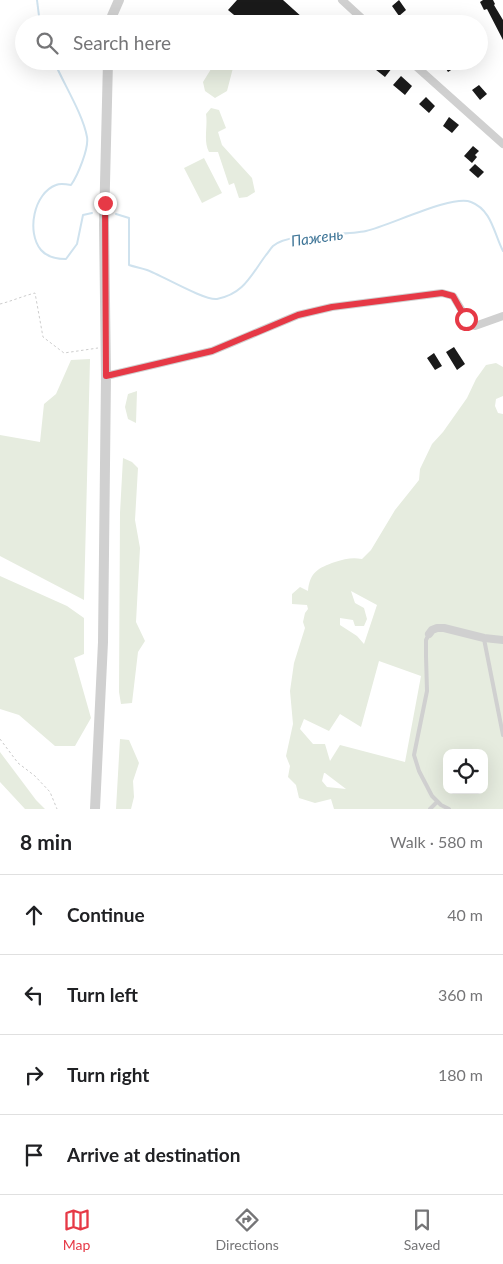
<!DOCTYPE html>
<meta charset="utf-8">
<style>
:root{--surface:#fff;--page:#f6f6f6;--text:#202124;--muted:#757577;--line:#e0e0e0;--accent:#e63946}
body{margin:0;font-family:Lato,sans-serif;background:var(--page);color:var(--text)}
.controls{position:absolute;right:15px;bottom:15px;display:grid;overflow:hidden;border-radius:10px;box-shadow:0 5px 20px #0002}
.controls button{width:45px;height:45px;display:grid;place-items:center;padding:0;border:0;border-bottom:1px solid var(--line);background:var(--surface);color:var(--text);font:25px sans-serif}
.stop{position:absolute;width:15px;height:15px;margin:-11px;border:4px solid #e63946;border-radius:50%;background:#fff}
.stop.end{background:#e63946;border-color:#fff;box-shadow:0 1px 5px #0008}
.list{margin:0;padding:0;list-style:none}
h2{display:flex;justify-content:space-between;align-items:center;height:65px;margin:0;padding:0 20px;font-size:21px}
h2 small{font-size:16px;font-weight:400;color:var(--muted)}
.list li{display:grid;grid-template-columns:32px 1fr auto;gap:15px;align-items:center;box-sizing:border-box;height:80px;padding:0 20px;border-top:1px solid var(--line)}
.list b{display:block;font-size:19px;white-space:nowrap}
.list em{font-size:16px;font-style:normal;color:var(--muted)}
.icon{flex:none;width:28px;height:28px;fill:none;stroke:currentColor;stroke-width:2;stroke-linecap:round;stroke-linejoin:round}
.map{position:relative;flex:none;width:503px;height:809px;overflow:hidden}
.search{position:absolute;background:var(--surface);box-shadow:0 5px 20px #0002;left:15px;right:15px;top:15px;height:55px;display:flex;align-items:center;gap:12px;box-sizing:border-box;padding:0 18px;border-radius:28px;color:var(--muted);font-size:19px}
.sheet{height:385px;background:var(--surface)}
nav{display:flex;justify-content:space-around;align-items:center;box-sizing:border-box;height:70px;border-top:1px solid var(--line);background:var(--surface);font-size:14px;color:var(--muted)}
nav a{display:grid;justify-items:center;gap:2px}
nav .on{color:var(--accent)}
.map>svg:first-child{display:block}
.green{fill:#e6ecdf;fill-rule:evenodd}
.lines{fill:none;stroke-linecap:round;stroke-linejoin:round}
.stream{stroke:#cfe2ee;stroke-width:2}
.building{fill:#1a1a1a}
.path{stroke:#cdcdcd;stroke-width:1;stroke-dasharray:2.5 2.5;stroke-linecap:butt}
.service{stroke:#d0d0d0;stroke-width:4}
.minor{stroke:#d0d0d0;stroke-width:8}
.tertiary{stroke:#d0d0d0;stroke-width:10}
.route{stroke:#e63946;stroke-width:6}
.labels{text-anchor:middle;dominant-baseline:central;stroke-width:5;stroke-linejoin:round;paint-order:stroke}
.water-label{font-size:15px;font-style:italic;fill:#3f7597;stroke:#fff}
</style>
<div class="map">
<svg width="503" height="809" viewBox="0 0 503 809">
<rect width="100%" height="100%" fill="#fff"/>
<path class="green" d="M216 61H232L234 64 227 91 215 98 205 91 203 82Z
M211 108 219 110 226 128 218 132 222 145 252 178 255 192 247 197 239 198 234 183 229 185 218 152H209C203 141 208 126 206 114Z
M204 158 222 193 202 203 184 168Z
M90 359 84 600 0 556V435L40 442 44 404 56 394 71 360Z
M496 363 503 367V396L496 399 495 406 498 413 503 414V809H334L331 799 315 803 299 798 296 785 288 777 290 766 286 756 293 724 290 691 294 663 305 628 303 622 305 613 308 609 307 605 292 604V594L300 587 308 591C310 572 318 568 335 562 345 559 352 557 362 559L371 550 395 510 419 480 420 469 432 444 443 432 467 398 476 379 486 365ZM351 591 377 605 364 644 357 636 340 625V618L353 620 355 626H364L367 619 364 608 355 603ZM379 661 421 676 405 762 340 745 330 761 325 744H313L300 729 304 719 329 731 340 714 361 727ZM447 753H484V790H447ZM324 773H325L346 789 327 787 322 781Z
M137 391 136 423 128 419 125 407 128 394Z
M123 458 132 462 138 468 135 520 140 548 136 622 145 641 138 652 132 703 121 704 119 692 120 513Z
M0 576 67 606 84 618V654L74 658 91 718 75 746H55L19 715 0 709Z
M120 739 129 740 139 763 133 781 134 797 131 809H116Z
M0 752 36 800 45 809H25L0 782Z"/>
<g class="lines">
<path class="stream" d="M37 0 40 24
M54 61C63 83 83 114 87 137 89 148 78 175 71 185 66 184 60 183 56 185 34 193 26 232 41 250 47 257 56 259 66 259L77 244 83 215 92 213
M116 214 129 218V265C135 267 141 268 147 270 161 275 205 301 217 299 244 294 251 275 266 255 268 253 270 249 273 246 290 232 343 236 366 231 389 226 453 194 471 202 492 210 494 234 503 251"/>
</g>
<path class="building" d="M237 0H283L303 18 297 24H245L228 10Z
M399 0 406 10 399 16 392 6Z
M483 0H493L495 4 494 5 503 20V40L487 9 484 10 480 2Z
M376 61H383L392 68 385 77 371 66Z
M448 61H457L459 65 448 72 443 64Z
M401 76 412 86 405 95 393 85Z
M479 85 487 94 480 100 472 90Z
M426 97 435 106 429 113 419 104Z
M449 117 459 125 452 133 443 126Z
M473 146 479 151 475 155 477 157 472 163 464 156Z
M475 164 484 172 478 178 469 170Z
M454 347 465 364 457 370 446 352Z
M434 353 442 366 435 370 427 358Z"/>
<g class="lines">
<path class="path" d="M0 304C12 301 23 296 35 293L43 337 64 353 98 348
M0 739 18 763 35 776 50 792 57 809"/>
<path class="service" d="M461 328 470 324
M429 634 426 640V656L427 691 414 755 419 771 432 796 441 805 449 809
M484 639 503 735
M430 809 437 802"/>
<path class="minor" d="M342 0 368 24
M410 61 503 144
M106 376 212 351 298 315 332 307 442 293 453 296 470 324 475 326 503 316
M429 634 432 630 437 628H444L484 638 503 640"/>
<path class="tertiary" d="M111 24 112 16 119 0
M95 809 103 642 106 376 104 224 108 61"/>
</g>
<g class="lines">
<path class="route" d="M105 203 106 376 212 351 298 315 332 307 442 293 453 296 466 319"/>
</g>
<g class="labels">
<g class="water-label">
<text transform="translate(317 237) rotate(-8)">Пажень</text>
</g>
</g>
</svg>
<div class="controls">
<button><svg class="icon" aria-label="locate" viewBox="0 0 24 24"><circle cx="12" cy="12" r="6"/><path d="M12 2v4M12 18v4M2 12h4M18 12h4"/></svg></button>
</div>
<div class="stop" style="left:466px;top:319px"></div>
<div class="stop end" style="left:105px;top:203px"></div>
<div class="search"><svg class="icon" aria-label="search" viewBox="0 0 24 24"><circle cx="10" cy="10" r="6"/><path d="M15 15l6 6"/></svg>Search here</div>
</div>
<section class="sheet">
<h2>8 min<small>Walk · 580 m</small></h2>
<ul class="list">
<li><svg class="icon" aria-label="ahead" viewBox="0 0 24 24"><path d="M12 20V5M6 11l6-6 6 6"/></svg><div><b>Continue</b></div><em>40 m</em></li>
<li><svg class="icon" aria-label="left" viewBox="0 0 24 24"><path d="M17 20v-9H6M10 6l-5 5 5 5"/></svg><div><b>Turn left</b></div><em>360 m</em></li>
<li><svg class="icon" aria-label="right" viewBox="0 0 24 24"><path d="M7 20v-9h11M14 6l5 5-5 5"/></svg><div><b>Turn right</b></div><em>180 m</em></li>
<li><svg class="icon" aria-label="arrive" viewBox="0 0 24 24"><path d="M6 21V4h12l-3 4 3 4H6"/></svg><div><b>Arrive at destination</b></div></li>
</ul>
</section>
<nav>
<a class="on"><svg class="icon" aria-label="map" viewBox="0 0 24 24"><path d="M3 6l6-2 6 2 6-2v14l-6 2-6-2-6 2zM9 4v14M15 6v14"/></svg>Map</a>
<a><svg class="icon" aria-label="directions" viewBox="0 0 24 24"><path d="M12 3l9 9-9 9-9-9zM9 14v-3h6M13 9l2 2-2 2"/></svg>Directions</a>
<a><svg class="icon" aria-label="saved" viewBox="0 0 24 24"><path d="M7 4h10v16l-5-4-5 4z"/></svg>Saved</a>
</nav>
